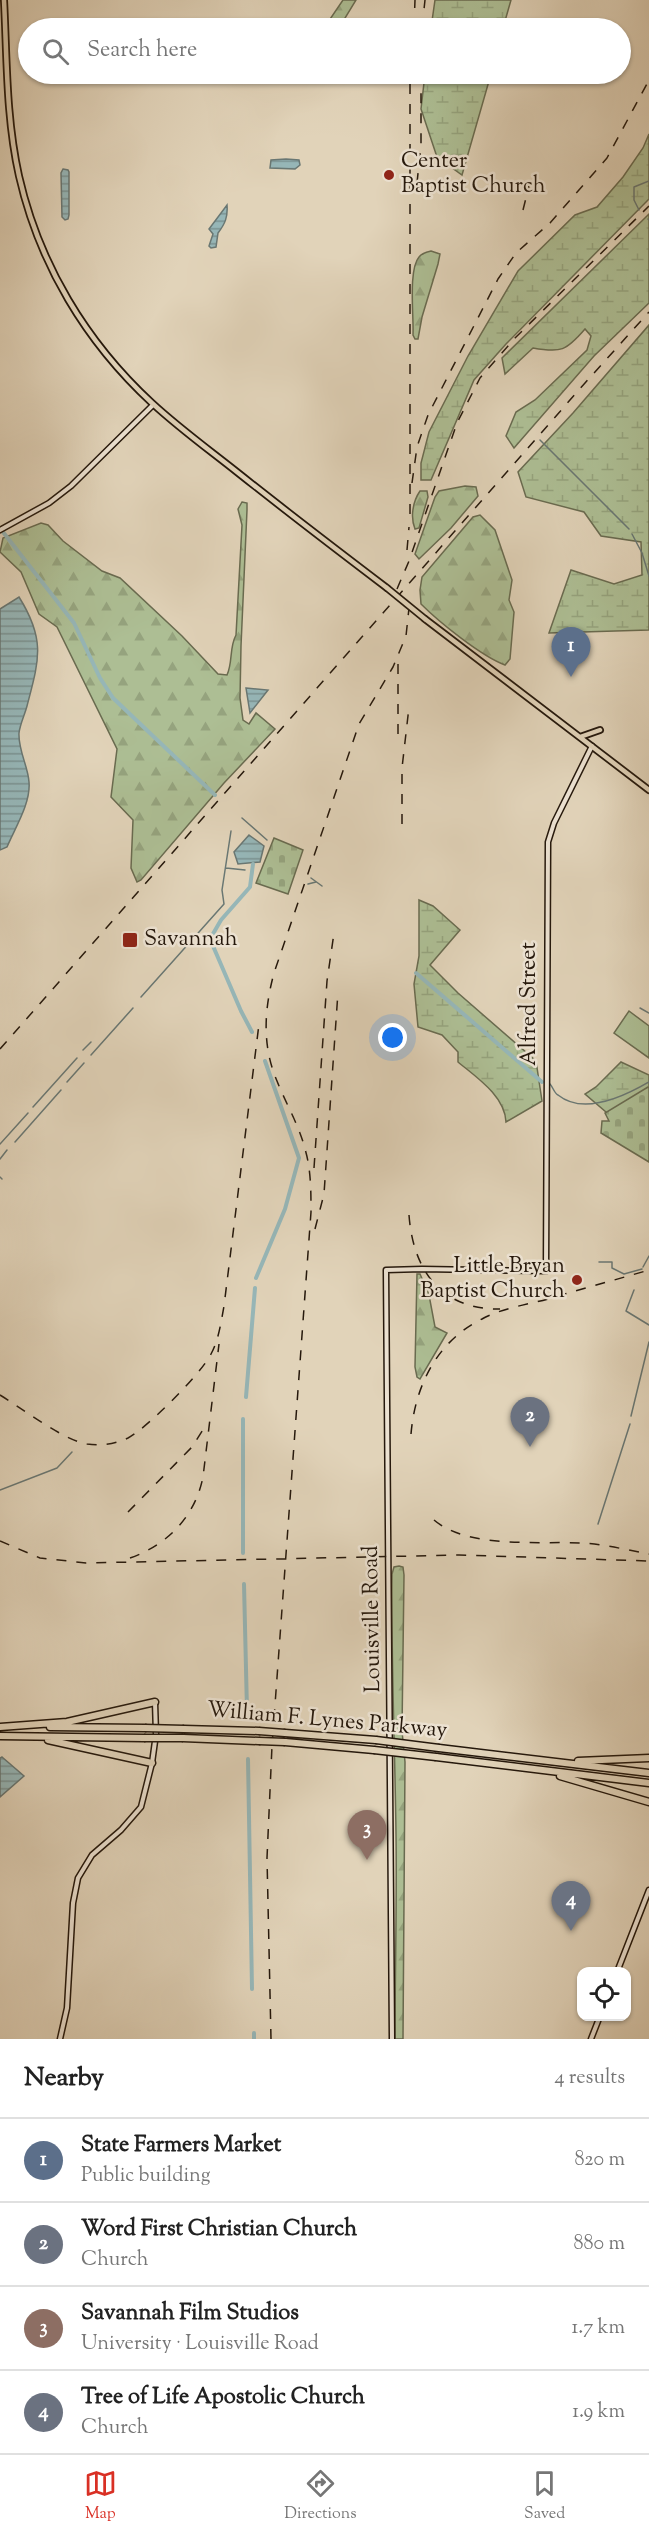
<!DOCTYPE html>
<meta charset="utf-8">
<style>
:root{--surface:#fff;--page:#f2f2f2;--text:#222;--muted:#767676;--line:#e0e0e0;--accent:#d93025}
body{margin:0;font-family:"Sorts Mill Goudy",serif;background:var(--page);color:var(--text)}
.controls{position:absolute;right:18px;bottom:18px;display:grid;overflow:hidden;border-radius:12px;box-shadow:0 2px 4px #0004}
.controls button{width:54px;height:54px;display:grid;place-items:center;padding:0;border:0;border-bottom:2px solid var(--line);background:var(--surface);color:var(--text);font:30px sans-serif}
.you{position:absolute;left:393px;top:1038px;width:21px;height:21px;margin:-15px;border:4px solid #fff;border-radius:50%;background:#1a73e8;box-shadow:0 0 0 9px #1a73e833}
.badge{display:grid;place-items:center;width:39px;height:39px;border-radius:50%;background:var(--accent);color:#fff;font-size:20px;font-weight:700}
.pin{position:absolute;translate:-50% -50px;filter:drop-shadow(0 2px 3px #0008)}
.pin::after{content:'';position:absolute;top:32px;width:21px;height:18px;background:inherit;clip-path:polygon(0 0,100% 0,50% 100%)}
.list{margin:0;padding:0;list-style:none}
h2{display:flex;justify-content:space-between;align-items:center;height:78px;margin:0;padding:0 24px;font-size:26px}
h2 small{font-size:20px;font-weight:400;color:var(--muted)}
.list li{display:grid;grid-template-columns:39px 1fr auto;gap:18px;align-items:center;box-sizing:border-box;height:84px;padding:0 24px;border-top:2px solid var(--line)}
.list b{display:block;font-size:22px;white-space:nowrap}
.list p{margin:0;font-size:20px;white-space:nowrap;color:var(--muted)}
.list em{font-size:20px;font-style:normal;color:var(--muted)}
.icon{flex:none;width:33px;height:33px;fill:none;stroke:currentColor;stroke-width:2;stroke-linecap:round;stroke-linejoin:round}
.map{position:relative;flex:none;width:649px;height:2039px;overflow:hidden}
.search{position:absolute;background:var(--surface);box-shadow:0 2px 4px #0004;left:18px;right:18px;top:18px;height:66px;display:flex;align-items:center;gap:15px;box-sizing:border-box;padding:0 21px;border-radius:33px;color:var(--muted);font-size:22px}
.sheet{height:414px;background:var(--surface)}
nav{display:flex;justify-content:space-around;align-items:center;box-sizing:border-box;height:84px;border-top:2px solid var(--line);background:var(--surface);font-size:16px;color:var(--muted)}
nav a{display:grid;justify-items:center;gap:3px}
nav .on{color:var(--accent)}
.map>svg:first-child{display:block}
.forest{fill:url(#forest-firs);stroke:#696b50;stroke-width:1.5}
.wetland{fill:url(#wetland-marsh);stroke:#696b50;stroke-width:1.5}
.cemetery{fill:url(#cemetery-stones);stroke:#696b50;stroke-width:1.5}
.green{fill:#adbe94;stroke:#696b50;stroke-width:1.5}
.water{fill:url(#water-rules);stroke:#697773;stroke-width:1.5}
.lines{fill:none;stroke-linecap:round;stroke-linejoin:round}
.stream{stroke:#697773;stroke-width:1.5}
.canal{stroke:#96b6b7;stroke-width:4}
.secondary-casing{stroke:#25180c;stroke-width:7}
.primary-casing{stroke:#25180c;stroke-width:8}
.highway-casing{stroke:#25180c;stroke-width:9}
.secondary{stroke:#ece2d2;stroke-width:4}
.primary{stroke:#e1d3b9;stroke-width:4.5}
.highway{stroke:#e1d3b9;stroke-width:6}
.rail{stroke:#25180c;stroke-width:1.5;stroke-dasharray:10 10;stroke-linecap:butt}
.primary-bridge-casing{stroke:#25180c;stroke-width:8;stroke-linecap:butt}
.highway-bridge-casing{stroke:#25180c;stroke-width:9;stroke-linecap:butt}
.primary-bridge{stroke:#e1d3b9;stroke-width:4.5}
.highway-bridge{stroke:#e1d3b9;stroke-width:6}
.poi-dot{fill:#8f2418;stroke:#ece2d2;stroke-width:2}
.labels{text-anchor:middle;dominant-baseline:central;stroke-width:5;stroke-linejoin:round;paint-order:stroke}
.poi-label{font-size:22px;fill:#25180c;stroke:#ece2d2;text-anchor:start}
.street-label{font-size:22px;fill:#25180c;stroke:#ece2d2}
</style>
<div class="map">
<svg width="649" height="2039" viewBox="0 0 649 2039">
<defs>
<pattern id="forest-firs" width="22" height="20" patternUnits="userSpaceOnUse" patternTransform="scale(1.5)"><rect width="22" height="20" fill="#adbe94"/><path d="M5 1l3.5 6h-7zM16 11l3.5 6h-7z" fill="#95a37e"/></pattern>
<pattern id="wetland-marsh" width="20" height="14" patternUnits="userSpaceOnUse" patternTransform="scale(1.5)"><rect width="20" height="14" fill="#adbe94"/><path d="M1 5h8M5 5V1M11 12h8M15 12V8" fill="none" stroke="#95a37e"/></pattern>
<pattern id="cemetery-stones" width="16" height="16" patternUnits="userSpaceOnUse" patternTransform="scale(1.5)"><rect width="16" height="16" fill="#adbe94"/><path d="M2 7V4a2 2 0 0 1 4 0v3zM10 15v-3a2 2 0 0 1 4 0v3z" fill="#95a37e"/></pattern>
<pattern id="water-rules" width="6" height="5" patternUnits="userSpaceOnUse" patternTransform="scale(1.5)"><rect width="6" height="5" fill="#96b6b7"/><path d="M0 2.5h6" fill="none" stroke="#7a9393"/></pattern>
</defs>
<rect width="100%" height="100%" fill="#e1d3b9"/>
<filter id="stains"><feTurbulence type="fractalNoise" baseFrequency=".00333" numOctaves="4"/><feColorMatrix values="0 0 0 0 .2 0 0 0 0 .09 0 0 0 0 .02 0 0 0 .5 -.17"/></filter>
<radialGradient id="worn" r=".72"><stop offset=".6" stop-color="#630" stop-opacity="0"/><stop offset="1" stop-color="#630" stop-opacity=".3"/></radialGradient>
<path class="forest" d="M343 0H356L339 28H324Z
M431 251 440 254 438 264 422 317 418 339H415L413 335C414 317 408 270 419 257 422 253 427 252 431 251Z
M465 486 476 487 478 496 451 528 419 559 415 554 435 497 439 491Z
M420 491H427L428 497 419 528 415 529C410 517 413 501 420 491Z
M242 502 247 503V510L241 646 240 698 243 720 249 724 256 713 275 729 224 783 141 880 137 882 131 868 133 820 111 797 117 749 57 627 39 614 21 572 0 552 3 538 41 523 48 525 63 541 102 571 120 578 182 636 218 674 227 675C233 662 229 648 236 635L242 525 238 509Z
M480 515 495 530 512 580 509 600 514 612 510 659 505 665C481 656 439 622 421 604L420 590 422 577 473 517Z
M417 1274H420L429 1295 435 1327 447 1333 420 1379 417 1377 415 1367Z
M399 1566 403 1567 404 1575 402 1731 405 1762 403 2039H395C395 1971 397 1902 396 1834 395 1747 391 1661 392 1574L394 1567Z"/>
<path class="wetland" d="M435 0H511L503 28H431Z
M425 74H491L462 175 437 157 421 109Z
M649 134V199L506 344 474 380 431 480H421V463L429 432 468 356 518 271 575 215 597 207 623 177 643 148Z
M649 214V303L594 356 514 448 506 436 516 412 535 400 587 350 591 336 585 329C566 351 561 353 533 348L505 374 502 358Z
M649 325V630L549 633 571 570 614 584 642 575 641 542 601 536 584 512 526 497 518 472 573 413Z
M419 900 433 906 460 930 430 965 458 993 536 1061 542 1101 506 1122C505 1096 476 1077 458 1062V1052L442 1035 418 1027 414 984 419 956Z
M621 1062 649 1075V1121L627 1130 585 1094 596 1087Z"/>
<path class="cemetery" d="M274 838 303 850 288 894 256 883Z
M648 1087 649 1088V1162L601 1133 602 1121H609L605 1113Z"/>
<path class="green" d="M629 1011 649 1026V1058L614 1033Z"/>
<path class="water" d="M286 159 299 160 300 165 295 169 270 168 271 160Z
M63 169 68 170 69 172V215L68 219 65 220 62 217 61 173Z
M227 205C228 217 225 224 218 233L216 247 211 248 209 246 213 234 209 229Z
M19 597C46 640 39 660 27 706 25 714 20 724 19 733 18 750 28 766 29 782 31 803 15 828 7 847L0 850V609Z
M246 688 268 690 250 713Z
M249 835 264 846 260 862 238 864 234 852Z
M2 1757 24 1776 0 1797V1758Z"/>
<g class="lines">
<path class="stream" d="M639 210 634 200V187L649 181
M648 219 649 220
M540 440 629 529
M632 534 642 553 649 576
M242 818 267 840
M226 868 245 870
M311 878 322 886
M308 884 316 882
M141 997 224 904 222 890 231 831
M640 1008 649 1013
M83 1050 91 1042
M91 1055 133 1008
M67 1082 84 1063
M550 1084C553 1087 554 1093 558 1095 584 1116 625 1096 649 1082
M33 1107 77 1058
M15 1142 61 1090
M0 1144 28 1113
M0 1159 7 1150
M0 1177 2 1179
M599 1262H612V1268L624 1274 642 1269
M643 1267 649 1256
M634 1290 626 1311 649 1325
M631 1416 649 1342
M0 1490 57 1468 72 1452
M598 1524 630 1424"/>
<path class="canal" d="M3 532 74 623 100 678 113 698 215 795
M416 973 542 1082
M252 1032 241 1011 210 939 221 920 250 887 253 864
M256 1278 285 1209 299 1158 265 1061
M246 1397 255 1288
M243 1553V1419
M244 1584 247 1711
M248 1759 252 1989
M254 2033V2039"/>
<defs>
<path id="secondary" d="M0 530 49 503 71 486 153 405
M617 1972 649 1890
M60 2039 67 2008 73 1903 78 1878 92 1855 121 1830 141 1807 152 1763 156 1734 155 1702
M392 2039 386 1270 422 1269 546 1271 548 842 554 823 592 746
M591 2039 600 2016"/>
<path id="primary" d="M4 0C7 59 6 118 19 176 39 264 86 342 152 403 179 428 208 449 237 472 286 511 337 550 387 588
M425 619 649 790
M580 737 600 730"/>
<path id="highway" d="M0 1727 67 1722 155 1702
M50 1727 145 1728
M184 1729 259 1731
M285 1733 376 1740
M0 1736 144 1738
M183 1738 259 1741
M48 1740 152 1763
M285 1742 374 1750
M439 1748 649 1773
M436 1757 649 1783
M578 1761 649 1758
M560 1776 649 1802"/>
</defs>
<use href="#secondary" class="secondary-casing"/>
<use href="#primary" class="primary-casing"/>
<use href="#highway" class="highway-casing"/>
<use href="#secondary" class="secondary"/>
<use href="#primary" class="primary"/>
<use href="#highway" class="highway"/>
<path class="rail" d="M414 28 415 0
M422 28 425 0
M417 183 421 144V74
M523 210 529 186
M412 483 417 447 428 415 498 279 516 253 550 223 607 158 649 80
M410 514V74
M407 550 409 527
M397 589 409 561 457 423 480 378 515 338 649 206
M398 734V661
M402 824V768L409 707
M0 1049 585 383 649 312
M314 1168 327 981 334 933
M409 1215C413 1270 441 1310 500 1309
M315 1229 324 1194 338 992
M0 1395C23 1409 63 1440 87 1444 101 1446 115 1444 128 1438 147 1428 201 1374 211 1354 219 1339 221 1322 224 1306L259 1024
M411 1434C415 1386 437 1341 482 1319 502 1308 526 1305 548 1299 581 1289 615 1280 649 1270
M128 1512 192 1447 206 1425
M434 1520C468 1549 538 1541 581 1543 604 1544 627 1550 649 1554
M0 1541 40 1558 86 1563 459 1555 649 1561
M130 1558C167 1545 195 1517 203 1477L219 1344
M271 2039 267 1858 272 1746 311 1212C311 1191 311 1169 305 1149 299 1125 286 1104 277 1081 262 1046 264 1010 274 973L359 724 393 667 406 636 409 608"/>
<defs>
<path id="primary-bridge" d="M387 588 425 619"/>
<path id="highway-bridge" d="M145 1728 184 1729
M259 1731 285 1733
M144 1738H183
M376 1740 439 1748
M259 1741 285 1742
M374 1750 436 1757"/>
</defs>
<use href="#primary-bridge" class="primary-bridge-casing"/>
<use href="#highway-bridge" class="highway-bridge-casing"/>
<use href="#primary-bridge" class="primary-bridge"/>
<use href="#highway-bridge" class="highway-bridge"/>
</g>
<g class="poi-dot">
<circle cx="389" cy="175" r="6"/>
<rect x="122" y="932" width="16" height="16" rx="3"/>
<circle cx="577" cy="1280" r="6"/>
</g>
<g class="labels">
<g class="poi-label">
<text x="401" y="162">Center<tspan x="401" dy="25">Baptist Church</tspan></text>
<text x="144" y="940">Savannah</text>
<text x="565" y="1267" text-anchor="end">Little Bryan<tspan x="565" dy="25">Baptist Church</tspan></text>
</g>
<g class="street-label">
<text transform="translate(530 1004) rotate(-90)">Alfred Street</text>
<text transform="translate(373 1619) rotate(-91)">Louisville Road</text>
<text transform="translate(327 1721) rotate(5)">William F. Lynes Parkway</text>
</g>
</g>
<rect width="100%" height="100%" filter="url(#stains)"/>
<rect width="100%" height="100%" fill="url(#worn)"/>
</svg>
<div class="controls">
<button><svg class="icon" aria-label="locate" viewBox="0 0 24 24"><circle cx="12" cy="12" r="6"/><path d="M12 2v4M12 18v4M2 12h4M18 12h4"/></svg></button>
</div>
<div class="you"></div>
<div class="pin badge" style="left:571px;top:677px;background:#5c6f8a">1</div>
<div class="pin badge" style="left:530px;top:1447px;background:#6b7280">2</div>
<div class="pin badge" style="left:367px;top:1860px;background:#8d6e63">3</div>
<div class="pin badge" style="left:571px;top:1931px;background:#6b7280">4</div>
<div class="search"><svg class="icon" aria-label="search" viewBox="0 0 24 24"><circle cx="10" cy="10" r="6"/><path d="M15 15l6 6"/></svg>Search here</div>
</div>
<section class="sheet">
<h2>Nearby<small>4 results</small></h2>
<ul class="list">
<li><span class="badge" style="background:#5c6f8a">1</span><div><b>State Farmers Market</b><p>Public building</p></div><em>820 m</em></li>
<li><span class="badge" style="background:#6b7280">2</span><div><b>Word First Christian Church</b><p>Church</p></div><em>880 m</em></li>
<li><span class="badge" style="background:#8d6e63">3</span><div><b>Savannah Film Studios</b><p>University · Louisville Road</p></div><em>1.7 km</em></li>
<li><span class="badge" style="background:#6b7280">4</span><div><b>Tree of Life Apostolic Church</b><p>Church</p></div><em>1.9 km</em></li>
</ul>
</section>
<nav>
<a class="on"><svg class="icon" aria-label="map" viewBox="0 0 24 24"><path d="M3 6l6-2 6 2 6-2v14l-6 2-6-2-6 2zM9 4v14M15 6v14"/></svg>Map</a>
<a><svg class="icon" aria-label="directions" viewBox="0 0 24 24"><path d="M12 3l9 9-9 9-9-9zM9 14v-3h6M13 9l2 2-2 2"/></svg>Directions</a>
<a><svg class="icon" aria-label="saved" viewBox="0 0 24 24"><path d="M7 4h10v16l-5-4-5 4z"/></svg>Saved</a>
</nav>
